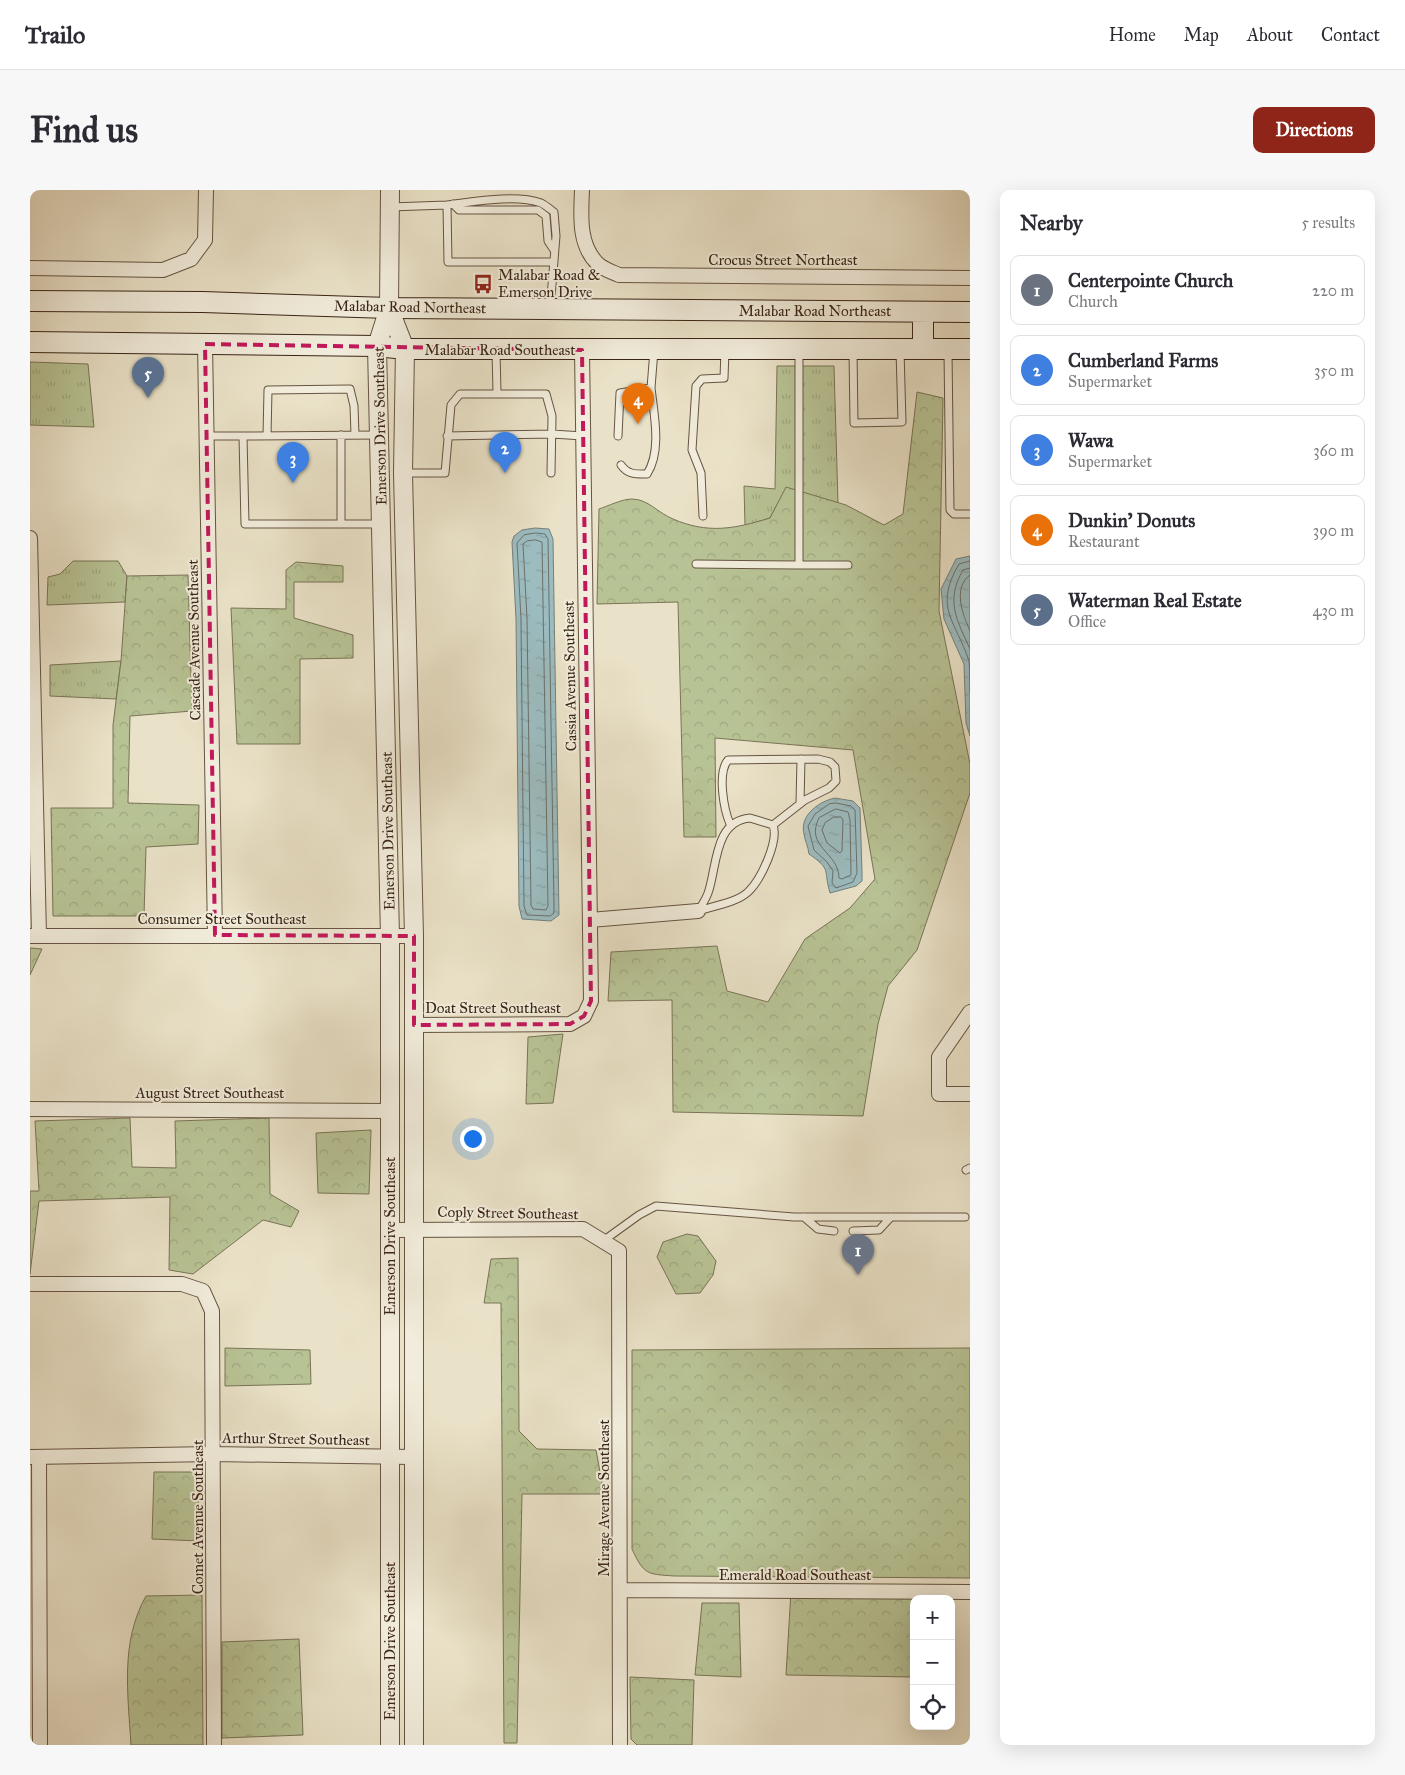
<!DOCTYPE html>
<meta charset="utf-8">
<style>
:root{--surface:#fff;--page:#f7f7f7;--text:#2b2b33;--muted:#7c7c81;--line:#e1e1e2;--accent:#8f2418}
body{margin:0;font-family:"IM FELL Great Primer",serif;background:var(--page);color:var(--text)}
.controls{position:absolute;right:15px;bottom:15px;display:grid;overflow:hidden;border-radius:10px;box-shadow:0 5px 20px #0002}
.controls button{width:45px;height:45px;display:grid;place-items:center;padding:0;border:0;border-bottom:1px solid var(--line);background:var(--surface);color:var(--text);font:25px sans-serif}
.you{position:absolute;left:442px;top:948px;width:18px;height:18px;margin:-12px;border:4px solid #fff;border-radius:50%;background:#1a73e8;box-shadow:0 0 0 8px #1a73e833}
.badge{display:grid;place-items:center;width:32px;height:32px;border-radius:50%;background:var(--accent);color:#fff;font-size:16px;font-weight:700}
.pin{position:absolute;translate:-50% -41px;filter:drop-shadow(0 1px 2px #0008)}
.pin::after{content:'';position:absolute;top:26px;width:18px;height:15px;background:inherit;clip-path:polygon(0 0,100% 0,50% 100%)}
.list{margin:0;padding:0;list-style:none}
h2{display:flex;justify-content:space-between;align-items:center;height:65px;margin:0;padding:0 20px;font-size:21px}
h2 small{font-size:16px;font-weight:400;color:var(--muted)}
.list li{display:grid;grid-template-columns:32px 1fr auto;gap:15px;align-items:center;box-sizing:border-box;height:70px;margin:0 10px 10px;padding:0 10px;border:1px solid var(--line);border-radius:10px}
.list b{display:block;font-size:19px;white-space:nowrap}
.list p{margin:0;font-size:16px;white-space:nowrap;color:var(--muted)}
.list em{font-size:16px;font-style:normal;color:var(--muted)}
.icon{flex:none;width:28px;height:28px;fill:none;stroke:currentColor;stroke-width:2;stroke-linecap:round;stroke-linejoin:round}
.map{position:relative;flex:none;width:940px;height:1555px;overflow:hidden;border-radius:10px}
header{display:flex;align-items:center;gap:30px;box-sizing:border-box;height:70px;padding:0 25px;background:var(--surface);border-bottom:1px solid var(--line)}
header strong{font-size:24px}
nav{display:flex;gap:28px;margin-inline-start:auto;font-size:18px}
.intro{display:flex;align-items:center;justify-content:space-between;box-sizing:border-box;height:120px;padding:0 30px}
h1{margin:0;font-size:35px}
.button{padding:12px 22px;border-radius:10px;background:var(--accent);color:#fff;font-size:18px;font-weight:700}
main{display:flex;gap:30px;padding:0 30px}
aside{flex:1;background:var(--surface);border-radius:10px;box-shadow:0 5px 20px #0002}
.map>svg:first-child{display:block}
.grass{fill:url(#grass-tufts);stroke:#797456}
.forest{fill:url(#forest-crowns);stroke:#797456}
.water{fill:url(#water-ripples);stroke:#75807c}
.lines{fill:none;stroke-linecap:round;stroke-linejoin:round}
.shore{stroke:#6b706b;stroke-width:1}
.service-casing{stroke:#665442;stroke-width:9}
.minor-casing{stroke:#665442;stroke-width:16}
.tertiary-casing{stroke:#665442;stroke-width:20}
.secondary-casing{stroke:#3a2516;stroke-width:22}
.service{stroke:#f1ecdb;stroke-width:7}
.minor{stroke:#f1ecdb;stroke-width:14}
.tertiary{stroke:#f1ecdb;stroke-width:18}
.secondary{stroke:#f1ecdb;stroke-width:20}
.marked{fill:none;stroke:#c2185b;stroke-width:4;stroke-dasharray:10 6;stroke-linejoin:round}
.labels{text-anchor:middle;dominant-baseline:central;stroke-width:4;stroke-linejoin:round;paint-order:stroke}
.street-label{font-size:15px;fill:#3a2516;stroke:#f1ecdb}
.poi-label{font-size:15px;fill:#3a2516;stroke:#f1ecdb;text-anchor:start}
</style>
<header>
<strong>Trailo</strong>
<nav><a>Home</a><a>Map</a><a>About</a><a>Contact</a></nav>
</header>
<div class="intro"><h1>Find us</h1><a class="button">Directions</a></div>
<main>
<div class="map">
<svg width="940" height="1555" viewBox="0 0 940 1555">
<defs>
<pattern id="grass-tufts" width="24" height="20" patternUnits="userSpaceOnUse" patternTransform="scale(1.25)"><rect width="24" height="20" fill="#b8c395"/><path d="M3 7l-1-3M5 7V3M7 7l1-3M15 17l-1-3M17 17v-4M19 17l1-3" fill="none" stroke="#9fa780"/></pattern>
<pattern id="forest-crowns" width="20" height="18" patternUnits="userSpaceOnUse" patternTransform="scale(1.25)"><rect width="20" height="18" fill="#b8c395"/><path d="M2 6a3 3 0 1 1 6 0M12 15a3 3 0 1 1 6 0" fill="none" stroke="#9fa780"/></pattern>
<pattern id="water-ripples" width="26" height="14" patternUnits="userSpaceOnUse" patternTransform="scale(1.25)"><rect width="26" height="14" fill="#9cbcc0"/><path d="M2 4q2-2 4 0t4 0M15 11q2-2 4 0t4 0" fill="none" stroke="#87a1a4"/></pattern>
</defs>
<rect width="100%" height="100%" fill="#eae2c8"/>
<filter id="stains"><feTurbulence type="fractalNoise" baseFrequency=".004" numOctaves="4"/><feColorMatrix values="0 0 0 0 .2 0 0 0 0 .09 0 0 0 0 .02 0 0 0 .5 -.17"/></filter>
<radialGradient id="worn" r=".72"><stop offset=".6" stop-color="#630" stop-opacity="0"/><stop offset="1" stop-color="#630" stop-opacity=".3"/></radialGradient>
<path class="grass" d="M0 172 58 174 64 237 0 235Z
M747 176H804L808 313 756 298 740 328 715 336 714 296 745 299Z
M43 371H88L97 386 95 412 17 415 18 387 30 384Z
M91 471 86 509 20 506V475Z"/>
<path class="forest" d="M887 202 913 208 909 421 940 574V603L887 760 858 796 848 834 833 926 643 922 642 810 578 811 581 762 687 756 697 801 738 812 775 749 820 718 845 689 823 560 685 548 686 647H654L648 412 567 414 569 319C578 316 592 309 602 309 618 309 628 323 643 329 678 344 704 339 740 328L756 297 816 315 854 335 873 324Z
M266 372 313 376V392H264V428L323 445V468L270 469V554H207L201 418 256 419V380Z
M158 385 162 521 100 526 98 613 169 615 168 654 116 657 114 726H23L21 618H83V535L91 471 97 386Z
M0 758 12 759 0 785Z
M533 844 523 913 496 914 498 847Z
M100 928 102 977 146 978 145 931 239 928 240 1004 269 1021 261 1037 233 1030 163 1084 139 1080 140 1007 9 1011 0 1084V1001H9L5 931Z
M341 940 339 1004 288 1003 286 943Z
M657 1044 668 1046 686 1071 683 1085 670 1103 646 1104 627 1067 633 1052Z
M488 1068 489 1241 507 1259 566 1260 574 1304H492L487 1553H474L471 1113H454L461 1069Z
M195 1158 280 1160 281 1194 195 1196Z
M940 1158V1388L644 1386C617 1384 614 1385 602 1359V1160Z
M124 1282H168L169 1351 122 1349Z
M761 1401 898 1402 897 1409H884V1487L756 1485Z
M172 1405 173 1555H101C98 1504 90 1452 116 1406Z
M672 1413H709L711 1487 665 1485Z
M269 1449 273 1545 192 1548V1452Z
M600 1487 664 1490 662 1555H607L601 1549Z"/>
<path class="water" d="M505 338 519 339 523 349 529 725 521 731 492 729 489 716 486 429 482 352 484 346 492 340Z
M940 366V546L936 533 934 474 914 429 911 399 926 369Z
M805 608 823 611 830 618 832 683V691L826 696 800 703C793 679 802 680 779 664 778 656 775 651 774 644 769 625 790 611 805 608Z"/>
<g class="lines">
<path class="shore" d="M506 343 515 344 518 349 524 716V723L520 726 497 725 494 716 491 429 487 353 494 345Z
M506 350 512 352 518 716 516 720 503 719 501 715 497 428 493 354 497 351Z
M940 371 929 374C903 418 926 431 939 471 940 480 940 493 940 502
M940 378 933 380C915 411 927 430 940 459
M940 385C922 398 933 425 940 441
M806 613 821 616 825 620 827 683 823 692 806 698 802 693 803 681 797 672 784 660 778 636 785 624 799 614Z
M806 619 818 622 820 630 821 685 812 689 809 688C809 662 774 657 789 628Z
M804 627H811L813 630 812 661 810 663 797 653 792 640 795 633Z"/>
<defs>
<path id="service" d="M423 14 429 20H508L516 26 518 51 524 60
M417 15C443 12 485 4 511 13 515 15 520 19 524 22L526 46 520 119
M360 17 417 15 418 72H524
M823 160 824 233 872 232 870 160
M466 161 467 203
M918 162 920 320 924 324H940
M311 245V334
M177 246H213L215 334H350
M213 246 349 245
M237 246 238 200 320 199 324 216 325 245
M417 246 522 244 553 246
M588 246 590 203 621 198 624 160
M591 275C598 285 606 284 617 284 632 261 624 224 621 198
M374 283H415L421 215 430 204H516L522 226 521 283
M673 326 671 283 662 260 666 196 672 189 694 188 695 160
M666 374 769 375V160
M769 375H818
M770 614 771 569
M720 628 743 635C749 651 731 690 718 702 706 713 683 716 668 721 672 715 677 708 679 700 687 674 685 631 720 628Z
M700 634C694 620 687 583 698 570L788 569 800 572 805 577 806 591 799 598 775 610 743 635
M936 980 940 978
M774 1027 788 1039 804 1041
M823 1041 849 1040 861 1027
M573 1051 609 1025 626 1016 764 1027H935"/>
<path id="minor" d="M552 0C551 25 548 55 568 74 573 79 582 82 589 85L940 88
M0 78 133 80 161 69 175 50 176 0
M175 154 185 745
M0 348 9 746
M560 730 668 721
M1 746H384
M940 822 909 867V904H940
M384 835 540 834 554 826 561 811 552 160
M0 919 361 921
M361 1040 553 1039 589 1061 590 1555
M0 1094H152L173 1101 182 1121 184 1555
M0 1267 184 1264 382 1267
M9 1267 10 1555
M590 1400 940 1402"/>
<path id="tertiary" d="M360 0 359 118 347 156 360 747V1555
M359 118 375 159 373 283 384 746V1555"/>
<path id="secondary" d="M0 111 173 112 359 118 940 122
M893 122V159
M0 152 347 156 375 159H940"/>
</defs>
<use href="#service" class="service-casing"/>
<use href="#minor" class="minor-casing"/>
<use href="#tertiary" class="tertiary-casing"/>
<use href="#secondary" class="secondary-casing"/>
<use href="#service" class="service"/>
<use href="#minor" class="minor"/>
<use href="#tertiary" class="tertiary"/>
<use href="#secondary" class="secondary"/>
</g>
<path class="marked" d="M175 154 552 160 561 811 554 826 540 834 384 835V746L185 745Z"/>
<defs>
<symbol id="bus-bare" viewBox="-9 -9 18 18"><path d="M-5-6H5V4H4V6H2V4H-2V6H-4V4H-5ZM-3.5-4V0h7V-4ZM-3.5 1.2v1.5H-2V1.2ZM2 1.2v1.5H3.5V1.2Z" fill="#8f2418" stroke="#f1ecdb" stroke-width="2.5" paint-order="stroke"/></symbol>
</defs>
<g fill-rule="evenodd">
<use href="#bus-bare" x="439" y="80" width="28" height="28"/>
</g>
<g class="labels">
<g class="street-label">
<text x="753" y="70">Crocus Street Northeast</text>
<text transform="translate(380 117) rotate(1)">Malabar Road Northeast</text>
<text x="785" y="121">Malabar Road Northeast</text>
<text x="470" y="160">Malabar Road Southeast</text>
<text transform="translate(350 236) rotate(-91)">Emerson Drive Southeast</text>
<text transform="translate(164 450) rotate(-91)">Cascade Avenue Southeast</text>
<text transform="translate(540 486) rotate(-91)">Cassia Avenue Southeast</text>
<text transform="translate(358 641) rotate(-91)">Emerson Drive Southeast</text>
<text x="192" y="729">Consumer Street Southeast</text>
<text x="463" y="818">Doat Street Southeast</text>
<text x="180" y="903">August Street Southeast</text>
<text transform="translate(478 1023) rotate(1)">Coply Street Southeast</text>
<text transform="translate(360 1046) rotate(-90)">Emerson Drive Southeast</text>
<text transform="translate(266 1249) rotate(1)">Arthur Street Southeast</text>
<text transform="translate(574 1308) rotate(-90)">Mirage Avenue Southeast</text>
<text transform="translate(168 1327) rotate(-90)">Comet Avenue Southeast</text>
<text x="765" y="1385">Emerald Road Southeast</text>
<text transform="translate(360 1451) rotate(-90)">Emerson Drive Southeast</text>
</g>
<g class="poi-label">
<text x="468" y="85">Malabar Road &amp;<tspan x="468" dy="17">Emerson Drive</tspan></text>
</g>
</g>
<rect width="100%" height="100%" filter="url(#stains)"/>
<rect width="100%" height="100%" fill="url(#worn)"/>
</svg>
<div class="controls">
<button>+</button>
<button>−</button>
<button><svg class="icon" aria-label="locate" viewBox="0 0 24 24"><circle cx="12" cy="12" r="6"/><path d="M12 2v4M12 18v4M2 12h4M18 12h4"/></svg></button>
</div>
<div class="you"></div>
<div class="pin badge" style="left:828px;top:1085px;background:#6b7280">1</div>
<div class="pin badge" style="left:475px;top:283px;background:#3f7fe0">2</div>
<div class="pin badge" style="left:263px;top:293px;background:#3f7fe0">3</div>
<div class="pin badge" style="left:608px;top:234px;background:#e8710a">4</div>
<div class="pin badge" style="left:118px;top:208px;background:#5c6f8a">5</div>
</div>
<aside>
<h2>Nearby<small>5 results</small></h2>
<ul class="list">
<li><span class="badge" style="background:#6b7280">1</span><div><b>Centerpointe Church</b><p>Church</p></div><em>220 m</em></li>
<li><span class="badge" style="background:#3f7fe0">2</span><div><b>Cumberland Farms</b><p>Supermarket</p></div><em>350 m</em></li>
<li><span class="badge" style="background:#3f7fe0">3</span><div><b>Wawa</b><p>Supermarket</p></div><em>360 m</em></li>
<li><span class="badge" style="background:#e8710a">4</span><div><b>Dunkin' Donuts</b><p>Restaurant</p></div><em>390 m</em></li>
<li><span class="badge" style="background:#5c6f8a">5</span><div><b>Waterman Real Estate</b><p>Office</p></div><em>430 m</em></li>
</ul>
</aside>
</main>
